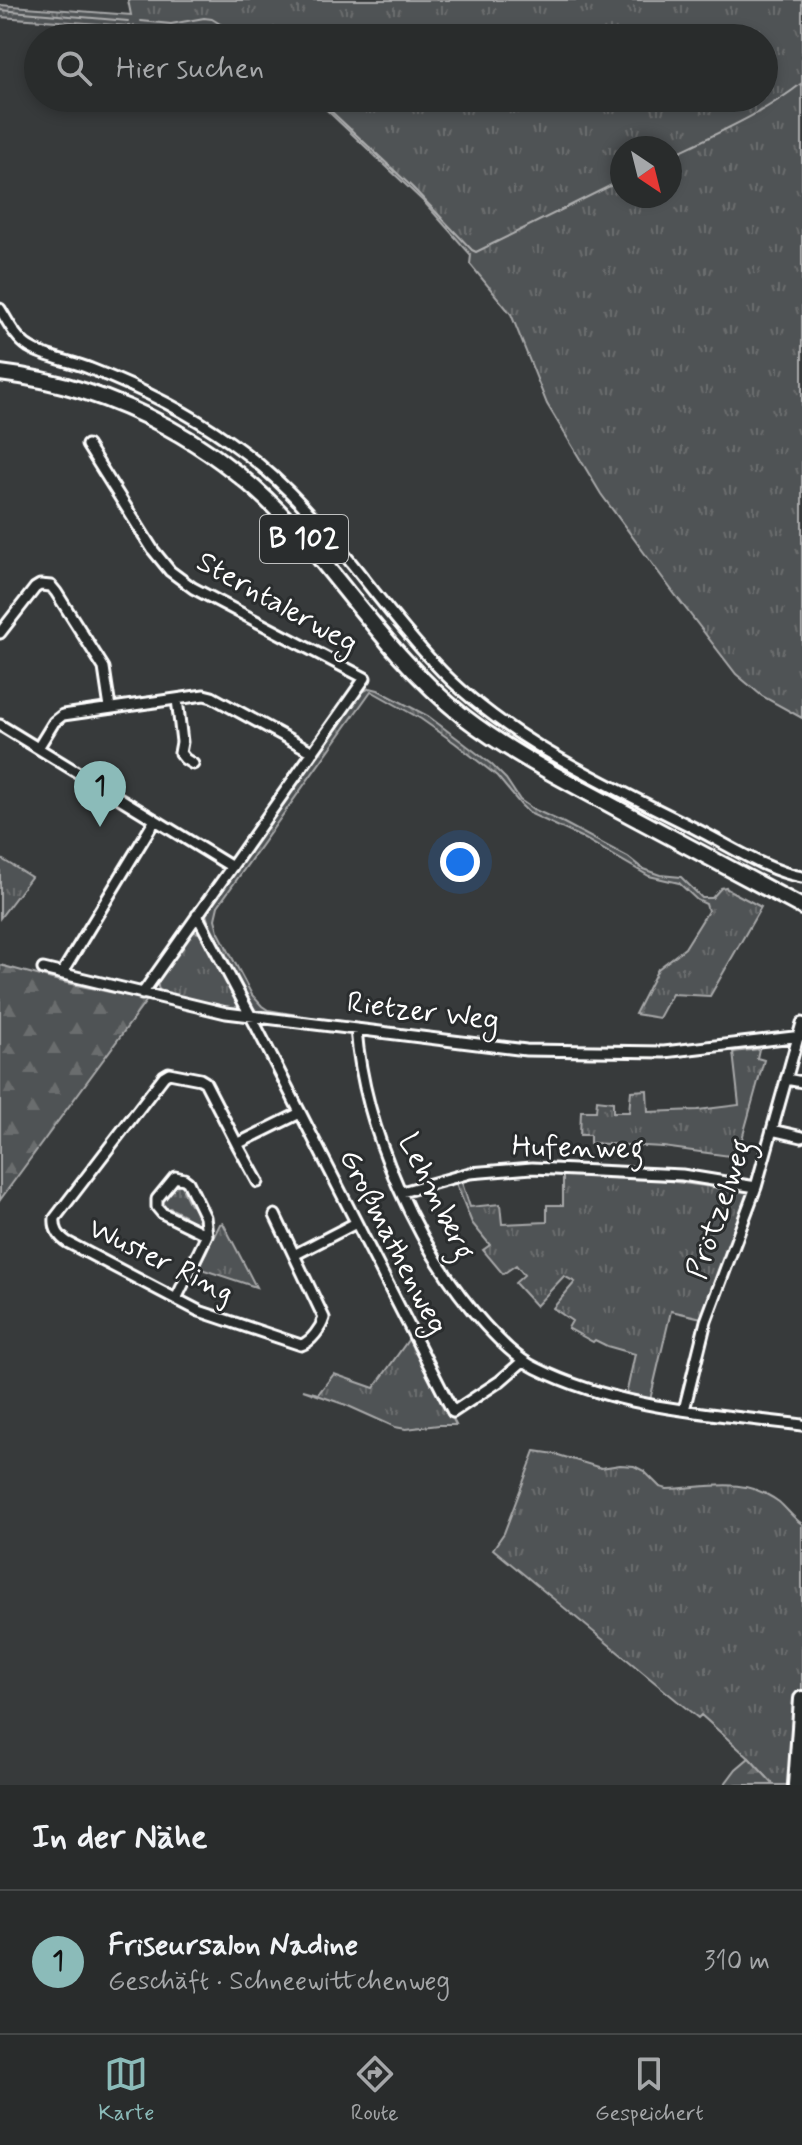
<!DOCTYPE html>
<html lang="de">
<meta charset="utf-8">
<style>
:root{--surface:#292c2c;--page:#353838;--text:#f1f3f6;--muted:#a5a7a9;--line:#454848;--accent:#8bbbb9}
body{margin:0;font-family:Mynerve,sans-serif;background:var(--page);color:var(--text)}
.compass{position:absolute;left:610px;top:136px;width:72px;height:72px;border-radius:50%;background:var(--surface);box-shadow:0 4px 12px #0003;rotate:145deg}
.you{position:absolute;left:460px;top:862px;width:28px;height:28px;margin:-20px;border:6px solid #fff;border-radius:50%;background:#1a73e8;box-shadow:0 0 0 12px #1a73e833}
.badge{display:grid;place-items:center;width:52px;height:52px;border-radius:50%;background:var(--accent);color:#111;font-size:26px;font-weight:700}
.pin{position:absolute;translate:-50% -66px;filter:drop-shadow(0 2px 4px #0008)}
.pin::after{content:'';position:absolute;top:42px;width:28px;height:24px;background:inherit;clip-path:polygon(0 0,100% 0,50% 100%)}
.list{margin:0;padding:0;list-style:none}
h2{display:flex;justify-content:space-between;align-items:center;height:104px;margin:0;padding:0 32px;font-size:34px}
h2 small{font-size:26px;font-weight:400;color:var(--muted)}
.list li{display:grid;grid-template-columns:52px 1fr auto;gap:24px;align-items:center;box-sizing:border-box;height:144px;padding:0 32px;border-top:2px solid var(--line)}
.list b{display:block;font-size:30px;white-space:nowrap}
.list p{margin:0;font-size:26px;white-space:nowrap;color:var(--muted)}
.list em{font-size:26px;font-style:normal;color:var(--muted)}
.icon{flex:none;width:44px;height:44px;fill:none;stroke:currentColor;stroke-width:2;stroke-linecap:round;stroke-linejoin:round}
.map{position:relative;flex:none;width:802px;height:1785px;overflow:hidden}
.search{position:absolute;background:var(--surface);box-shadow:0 4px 12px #0003;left:24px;right:24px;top:24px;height:88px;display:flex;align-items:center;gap:20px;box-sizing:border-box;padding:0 28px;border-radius:44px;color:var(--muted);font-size:30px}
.sheet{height:248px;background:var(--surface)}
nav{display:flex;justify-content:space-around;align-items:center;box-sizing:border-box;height:112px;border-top:2px solid var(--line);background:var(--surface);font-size:22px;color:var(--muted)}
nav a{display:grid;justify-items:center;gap:4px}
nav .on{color:var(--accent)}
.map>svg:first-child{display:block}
.grass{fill:url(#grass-tufts);stroke:#a8a9aa;stroke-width:2;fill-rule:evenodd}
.forest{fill:url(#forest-firs);stroke:#a8a9aa;stroke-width:2}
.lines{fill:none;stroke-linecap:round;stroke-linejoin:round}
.stream{stroke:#adaeaf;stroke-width:2}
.minor-casing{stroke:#fff;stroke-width:15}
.primary-casing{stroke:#fff;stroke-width:20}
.minor{stroke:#2a2d2e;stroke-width:9}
.primary{stroke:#2a2d2e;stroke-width:14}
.labels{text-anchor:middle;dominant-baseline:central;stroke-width:6;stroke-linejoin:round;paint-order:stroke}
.shield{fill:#2a2d2e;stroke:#bfc0c0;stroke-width:2}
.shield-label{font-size:28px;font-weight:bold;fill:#fff}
.street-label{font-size:30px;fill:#fff;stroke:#2a2d2e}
</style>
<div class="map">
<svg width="802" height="1785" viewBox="0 0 802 1785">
<defs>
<pattern id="grass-tufts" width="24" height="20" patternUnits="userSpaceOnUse" patternTransform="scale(2)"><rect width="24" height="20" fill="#505354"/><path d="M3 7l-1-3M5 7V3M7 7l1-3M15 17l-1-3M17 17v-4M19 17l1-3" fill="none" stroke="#6a6d6e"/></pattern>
<pattern id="forest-firs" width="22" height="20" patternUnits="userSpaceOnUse" patternTransform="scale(2)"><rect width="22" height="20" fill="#505354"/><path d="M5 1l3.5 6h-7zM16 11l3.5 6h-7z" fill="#6a6d6e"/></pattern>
</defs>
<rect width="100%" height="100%" fill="#373a3b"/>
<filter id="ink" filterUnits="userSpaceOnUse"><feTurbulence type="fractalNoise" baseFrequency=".0125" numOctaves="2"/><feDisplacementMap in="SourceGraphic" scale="16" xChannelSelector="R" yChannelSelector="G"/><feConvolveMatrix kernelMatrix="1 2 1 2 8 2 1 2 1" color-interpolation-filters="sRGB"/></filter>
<g filter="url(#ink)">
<path class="grass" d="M128 0H802V718L762 696 736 674 673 592 601 494 547 404 511 314 470 264 471 255 425 203 314 98H764V38H227L200 27 173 29 0 17V5L131 15ZM622 148H670V196H622Z
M370 688 378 690 428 716 491 764 506 779 520 800 533 809 564 823 628 857 643 869 660 875 681 877 702 898H712L721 888 726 887 727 889 761 907 710 996 672 994 659 1018 635 1014 658 969 685 948 708 911 706 904 697 900 679 883 649 876 585 839 529 813 521 805 497 776 455 743 421 719 371 691 218 906 215 919 218 931 252 995 262 1006 268 1010 309 1017 520 1044H567L566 1049 538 1048 256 1012 208 921 206 914 210 906 360 693Z
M0 858 31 877 0 918Z
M194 932 201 933 204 936 238 1003V1007L235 1010 163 994C158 990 156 985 159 978L189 935Z
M759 1049 757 1058 764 1060 737 1157 663 1147 590 1143V1135H580L581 1111H596L597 1100 613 1102V1112H629L631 1091 647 1090 648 1112 698 1110 739 1105 733 1052Z
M563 1174 661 1180 749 1192 702 1318 671 1311 650 1400 626 1395 635 1354 607 1346 595 1340 593 1342 568 1328 572 1321 553 1308 575 1282 564 1276 536 1306 515 1283 524 1275 516 1265 503 1274 483 1250 490 1245 472 1223 455 1181 461 1180 470 1207 500 1204 502 1224 547 1222V1205H563Z
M175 1181H182L187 1188 183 1190 190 1205 197 1207 203 1224 199 1227 182 1220 184 1215 170 1208 163 1210 160 1207V1200Z
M223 1223 256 1287 198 1268 220 1224Z
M411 1336 456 1425H439L406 1429 395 1427 346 1405 303 1390 318 1394 334 1374 374 1388Z
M535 1451 555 1454 601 1468 620 1465 634 1466 644 1471 660 1487 667 1489C706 1488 743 1475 779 1502 787 1509 793 1518 802 1524V1773L798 1785H774L749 1758 701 1715 698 1718 493 1549 504 1533Z"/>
<path class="forest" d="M0 965 67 983 147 1000 0 1200Z
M749 1758 774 1785H724L736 1769Z"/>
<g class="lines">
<path class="stream" d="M0 10 128 21
M141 21 171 24 204 18 212 19 243 38
M317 98 413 188 472 250 476 252 622 180
M670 156C715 134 763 114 802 83"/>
<defs>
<path id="minor" d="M0 309C8 322 16 339 29 347 46 358 72 361 91 369 140 388 188 412 230 442 317 502 364 588 434 663 505 740 606 783 698 830 730 846 767 871 802 877
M87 445 153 550 170 571 193 588 365 678 142 994
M0 633 35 588 40 585 51 586 56 592 104 668 110 708
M177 699 182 742 180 753 185 759 193 764
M0 725 232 867
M38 748 54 722 63 715 204 695 212 697 313 752
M197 915 256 1026 453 1412 500 1381 523 1361
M43 969 226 1013 526 1050 664 1052 802 1036
M62 973 155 820
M356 1029C364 1129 417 1250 485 1325 500 1341 516 1358 536 1368 618 1409 713 1414 802 1425
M786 1079 802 1082
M772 1130 802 1137
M237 1144 205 1082 200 1079 169 1073 164 1076 55 1218C54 1229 58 1236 67 1242L199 1311 301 1345C311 1342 321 1328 324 1318L294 1255 356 1223
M258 1182 237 1144 300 1113
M402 1192 470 1173 532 1168 682 1175 756 1187
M275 1215 294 1255
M176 1299 207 1235 162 1213 157 1207V1199L175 1177 184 1179 188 1182 205 1217 207 1235
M684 1410 706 1321 756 1187 802 1023"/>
<path id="primary" d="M0 373C117 387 226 447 302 537 354 598 400 666 464 717 512 754 567 781 620 810 681 842 741 875 802 907
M796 1785 802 1699"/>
</defs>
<use href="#minor" class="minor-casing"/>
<use href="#primary" class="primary-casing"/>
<use href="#minor" class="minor"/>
<use href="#primary" class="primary"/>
</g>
</g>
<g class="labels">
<rect class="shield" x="260" y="515" width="88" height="48" rx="6"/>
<g class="shield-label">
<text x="304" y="539">B 102</text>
</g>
<g class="street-label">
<text transform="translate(277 603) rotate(29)">Sterntalerweg</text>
<text transform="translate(423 1012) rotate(7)">Rietzer Weg</text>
<text transform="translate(578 1148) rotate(1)">Hufenweg</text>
<text transform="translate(436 1197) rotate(64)">Lehmberg</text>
<text transform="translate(720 1209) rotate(-71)">Prötzelweg</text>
<text transform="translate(393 1242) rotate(63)">Großmathenweg</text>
<text transform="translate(161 1261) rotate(26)">Wuster Ring</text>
</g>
</g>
</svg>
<svg class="compass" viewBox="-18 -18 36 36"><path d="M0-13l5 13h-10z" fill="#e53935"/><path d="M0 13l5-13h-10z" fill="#a5a7a9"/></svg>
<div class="you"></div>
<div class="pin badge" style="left:100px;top:827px">1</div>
<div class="search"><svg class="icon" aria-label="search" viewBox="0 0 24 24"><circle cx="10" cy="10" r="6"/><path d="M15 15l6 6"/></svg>Hier suchen</div>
</div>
<section class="sheet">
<h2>In der Nähe<small></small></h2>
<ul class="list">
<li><span class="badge">1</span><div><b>Friseursalon Nadine</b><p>Geschäft · Schneewittchenweg</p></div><em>310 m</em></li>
</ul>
</section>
<nav>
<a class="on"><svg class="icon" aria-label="map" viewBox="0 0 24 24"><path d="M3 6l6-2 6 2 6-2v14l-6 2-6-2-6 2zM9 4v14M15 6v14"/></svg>Karte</a>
<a><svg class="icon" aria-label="directions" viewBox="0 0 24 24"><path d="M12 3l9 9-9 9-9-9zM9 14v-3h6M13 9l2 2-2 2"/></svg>Route</a>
<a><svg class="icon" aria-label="saved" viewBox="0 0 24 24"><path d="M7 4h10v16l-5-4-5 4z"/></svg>Gespeichert</a>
</nav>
